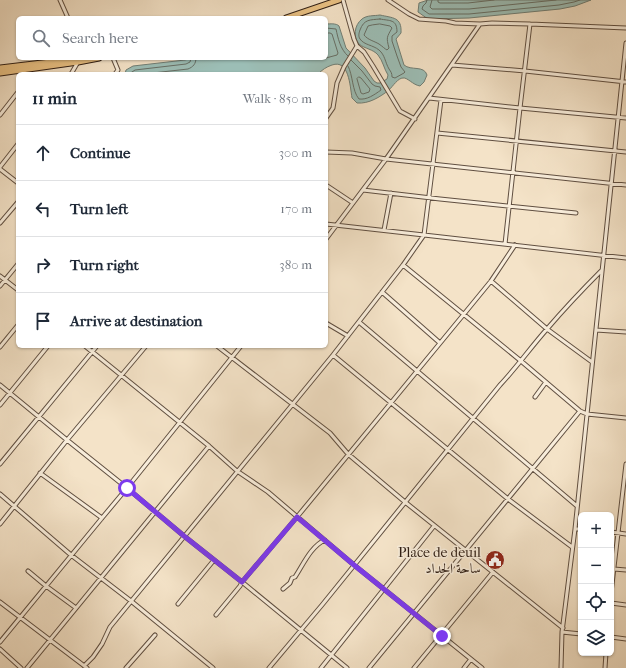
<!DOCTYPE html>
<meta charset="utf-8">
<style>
:root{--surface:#fff;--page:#f6f6f7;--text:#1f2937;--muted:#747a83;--line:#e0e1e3}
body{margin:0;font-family:"IM FELL French Canon",Amiri,serif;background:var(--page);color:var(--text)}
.controls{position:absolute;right:12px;bottom:12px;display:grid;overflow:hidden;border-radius:6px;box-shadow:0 1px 3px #0004}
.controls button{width:36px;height:36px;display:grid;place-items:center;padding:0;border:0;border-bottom:1px solid var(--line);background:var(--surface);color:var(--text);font:20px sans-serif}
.stop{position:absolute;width:12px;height:12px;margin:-9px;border:3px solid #7c3aed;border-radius:50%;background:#fff}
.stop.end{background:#7c3aed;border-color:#fff;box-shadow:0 1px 4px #0008}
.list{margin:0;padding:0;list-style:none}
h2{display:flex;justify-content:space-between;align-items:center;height:52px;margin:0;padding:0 16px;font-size:17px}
h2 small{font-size:13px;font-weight:400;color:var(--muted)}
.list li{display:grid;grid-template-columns:26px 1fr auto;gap:12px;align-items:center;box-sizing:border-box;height:56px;padding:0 16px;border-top:1px solid var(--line)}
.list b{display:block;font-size:15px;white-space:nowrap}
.list em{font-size:13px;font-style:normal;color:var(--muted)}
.icon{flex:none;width:22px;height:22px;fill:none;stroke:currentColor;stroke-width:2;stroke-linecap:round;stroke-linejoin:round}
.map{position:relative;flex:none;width:626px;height:668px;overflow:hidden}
.search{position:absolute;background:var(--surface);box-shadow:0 1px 3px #0004;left:16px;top:16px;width:312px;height:44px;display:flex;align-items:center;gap:10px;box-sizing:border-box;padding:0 14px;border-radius:6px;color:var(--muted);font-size:15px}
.panel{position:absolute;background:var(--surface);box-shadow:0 1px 3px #0004;left:16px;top:72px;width:312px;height:276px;border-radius:6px}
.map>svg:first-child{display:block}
.water{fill:#9cbeb6;stroke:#707e75}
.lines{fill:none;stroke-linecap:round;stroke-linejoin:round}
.shore{stroke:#666e65;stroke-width:1}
.street-casing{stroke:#604f41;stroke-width:5}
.highway-casing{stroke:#2f1e14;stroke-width:7}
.street{stroke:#f8eddb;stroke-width:3}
.highway{stroke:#eac284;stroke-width:5}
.route{stroke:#7c3aed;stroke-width:5}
.labels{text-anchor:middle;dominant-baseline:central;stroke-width:3;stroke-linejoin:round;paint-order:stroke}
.poi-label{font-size:14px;fill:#2f1e14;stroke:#f8eddb;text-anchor:end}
</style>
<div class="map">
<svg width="626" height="668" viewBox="0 0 626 668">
<rect width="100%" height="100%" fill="#f4e3c8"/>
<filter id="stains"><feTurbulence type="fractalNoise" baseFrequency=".005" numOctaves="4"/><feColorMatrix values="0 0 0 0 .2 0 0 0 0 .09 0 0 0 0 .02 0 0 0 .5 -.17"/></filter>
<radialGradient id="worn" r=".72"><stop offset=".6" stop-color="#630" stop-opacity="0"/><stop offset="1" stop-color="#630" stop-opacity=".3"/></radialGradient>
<path class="water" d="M428 0H591L575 6 560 9 469 18 428 19 418 12 419 3Z
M380 15C393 18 402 17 401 33L396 39 404 65C411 71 424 65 427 75L424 82 420 86C413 85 407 77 403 78 398 78 393 86 389 90 380 97 369 104 357 103L352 98C350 86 349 59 332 65 326 67 322 70 318 74H125L126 70 133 66 185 60 192 58H326V24C330 24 336 23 339 26L346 48 365 68 374 81 377 83H380L387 79 388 75C384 69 383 61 378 55 373 49 365 49 359 44 353 38 354 25 362 19 367 15 374 16 380 15Z"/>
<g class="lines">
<path class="shore" d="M427 0 426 3 423 6 422 9 429 14H469L559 5 574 2 580 0
M432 0 430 7 432 9H469L556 0
M438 0V2L440 3H468L494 0
M380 19C390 21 397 19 397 32L392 36V41L397 56 401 67 405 72 404 73 395 78 392 77C392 73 391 72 389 69 385 62 385 55 379 50 373 45 364 45 360 39 358 36 359 33 360 30 364 19 370 20 380 19Z
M380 24 390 26 392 28C387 37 386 37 389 48L387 50C385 49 382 46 379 44 374 41 368 40 364 35L368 26 372 25Z
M326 28 336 29C338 38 340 49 348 56
M326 33H330L332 34 338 53 337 55 326 58
M348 66C353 75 352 91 359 99 367 100 374 95 381 90L380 87 375 86 372 84 362 71 351 60
M129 74 135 70 186 64 190 62 191 58
M144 74 188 69C193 67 196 64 196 58
M359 77 361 78 370 89 369 92 363 94 361 93 357 79Z"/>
<defs>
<path id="street" d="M60 0 68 18
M343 0 354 39 357 46 364 52 373 66 400 111 415 119
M388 0 409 14 419 19 446 21 455 23 480 24
M113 58 118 70 115 74
M452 65 525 71 626 82
M71 74 78 62
M429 98 520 108 626 118
M0 115 18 92
M326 118 333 108 337 83 344 67 357 46
M437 133 626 152
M326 152 352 153 386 159 626 185
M0 167 18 144
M0 169 18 183
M326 185 353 203
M363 190 440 199 576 213
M0 223 18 202
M326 224 424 235 626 258
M384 230 391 193
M326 239 386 159 480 24 492 23 530 24 626 28
M505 244 520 108 530 24
M403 265 521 361 580 411 587 414 626 418
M0 276 18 290
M491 281 547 329 592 362
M0 286 18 264
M382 292 440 343
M359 322 577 506
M326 323 348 336
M596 330 626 332
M85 346 209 446 237 471 268 492 354 565 482 668
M217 346 330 433 348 454 405 502 563 628
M0 347 18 325
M333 355 508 499 572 547
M0 385 67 440 127 488 184 536 242 582 347 668
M535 397 546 382
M0 405 48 346
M0 464 97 346
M40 473 102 518
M0 494 71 555 131 601 213 668
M0 524 67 440 146 346
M575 529H581
M611 532 626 534
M614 569 626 570
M28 571 46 586 76 608
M283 589 290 583 292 578 295 577C303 565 311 546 325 540
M611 593 626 464
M0 602 87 668
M611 603 626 605
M178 604 214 560
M216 615 240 586 242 582 297 517 464 314 491 281 515 245
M562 632 581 634
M611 637 626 639
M0 642 102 518 127 488 241 346
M0 649 21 668
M84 666 93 657 102 644 110 627 333 355 403 265 424 235 441 100
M27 668C88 594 149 520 209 446
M126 668 155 635
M269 668 322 605 500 385C517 367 531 347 547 329 565 308 583 289 602 270
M321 668 434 526
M369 668 580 411
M414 668 493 572
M464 668 471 659
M561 668 562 632 575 529 626 43
M605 668 606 653"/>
<path id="highway" d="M286 18 339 0
M0 68 84 58
M0 73 78 62 99 58"/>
</defs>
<use href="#street" class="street-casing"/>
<use href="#highway" class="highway-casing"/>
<use href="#street" class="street"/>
<use href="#highway" class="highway"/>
</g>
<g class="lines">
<path class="route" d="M127 488 184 536 242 582 297 517 354 565 442 636"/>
</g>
<defs>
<symbol id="civic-disc" viewBox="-11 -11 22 22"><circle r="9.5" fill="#8f2418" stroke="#f8eddb"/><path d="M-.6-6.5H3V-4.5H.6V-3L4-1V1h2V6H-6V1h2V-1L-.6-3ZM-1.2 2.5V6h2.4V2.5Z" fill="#fff"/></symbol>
</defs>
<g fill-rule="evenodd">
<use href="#civic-disc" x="484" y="549" width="22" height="22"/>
</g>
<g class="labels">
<g class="poi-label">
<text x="481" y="552">Place de deuil<tspan x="481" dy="16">ساحة الحداد</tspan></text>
</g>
</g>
<rect width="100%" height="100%" filter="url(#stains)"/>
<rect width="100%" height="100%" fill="url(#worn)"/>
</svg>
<div class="controls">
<button>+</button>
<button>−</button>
<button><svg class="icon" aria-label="locate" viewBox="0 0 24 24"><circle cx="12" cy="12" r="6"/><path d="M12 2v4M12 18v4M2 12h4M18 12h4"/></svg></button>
<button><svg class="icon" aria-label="layers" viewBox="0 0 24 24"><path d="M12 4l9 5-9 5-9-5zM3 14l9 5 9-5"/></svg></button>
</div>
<div class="stop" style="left:127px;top:488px"></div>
<div class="stop end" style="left:442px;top:636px"></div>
<div class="search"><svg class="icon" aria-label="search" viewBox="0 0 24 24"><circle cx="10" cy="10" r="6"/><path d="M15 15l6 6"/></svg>Search here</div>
<section class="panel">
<h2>11 min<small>Walk · 850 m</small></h2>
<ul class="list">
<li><svg class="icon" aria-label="ahead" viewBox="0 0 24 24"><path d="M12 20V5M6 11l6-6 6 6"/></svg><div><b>Continue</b></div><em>300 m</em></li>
<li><svg class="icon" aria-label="left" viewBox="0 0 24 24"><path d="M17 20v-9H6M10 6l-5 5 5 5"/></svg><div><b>Turn left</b></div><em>170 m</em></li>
<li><svg class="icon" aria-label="right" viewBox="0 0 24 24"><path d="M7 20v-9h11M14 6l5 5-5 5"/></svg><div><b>Turn right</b></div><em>380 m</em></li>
<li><svg class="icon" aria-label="arrive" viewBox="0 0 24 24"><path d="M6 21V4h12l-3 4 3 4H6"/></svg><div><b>Arrive at destination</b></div></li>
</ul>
</section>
</div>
